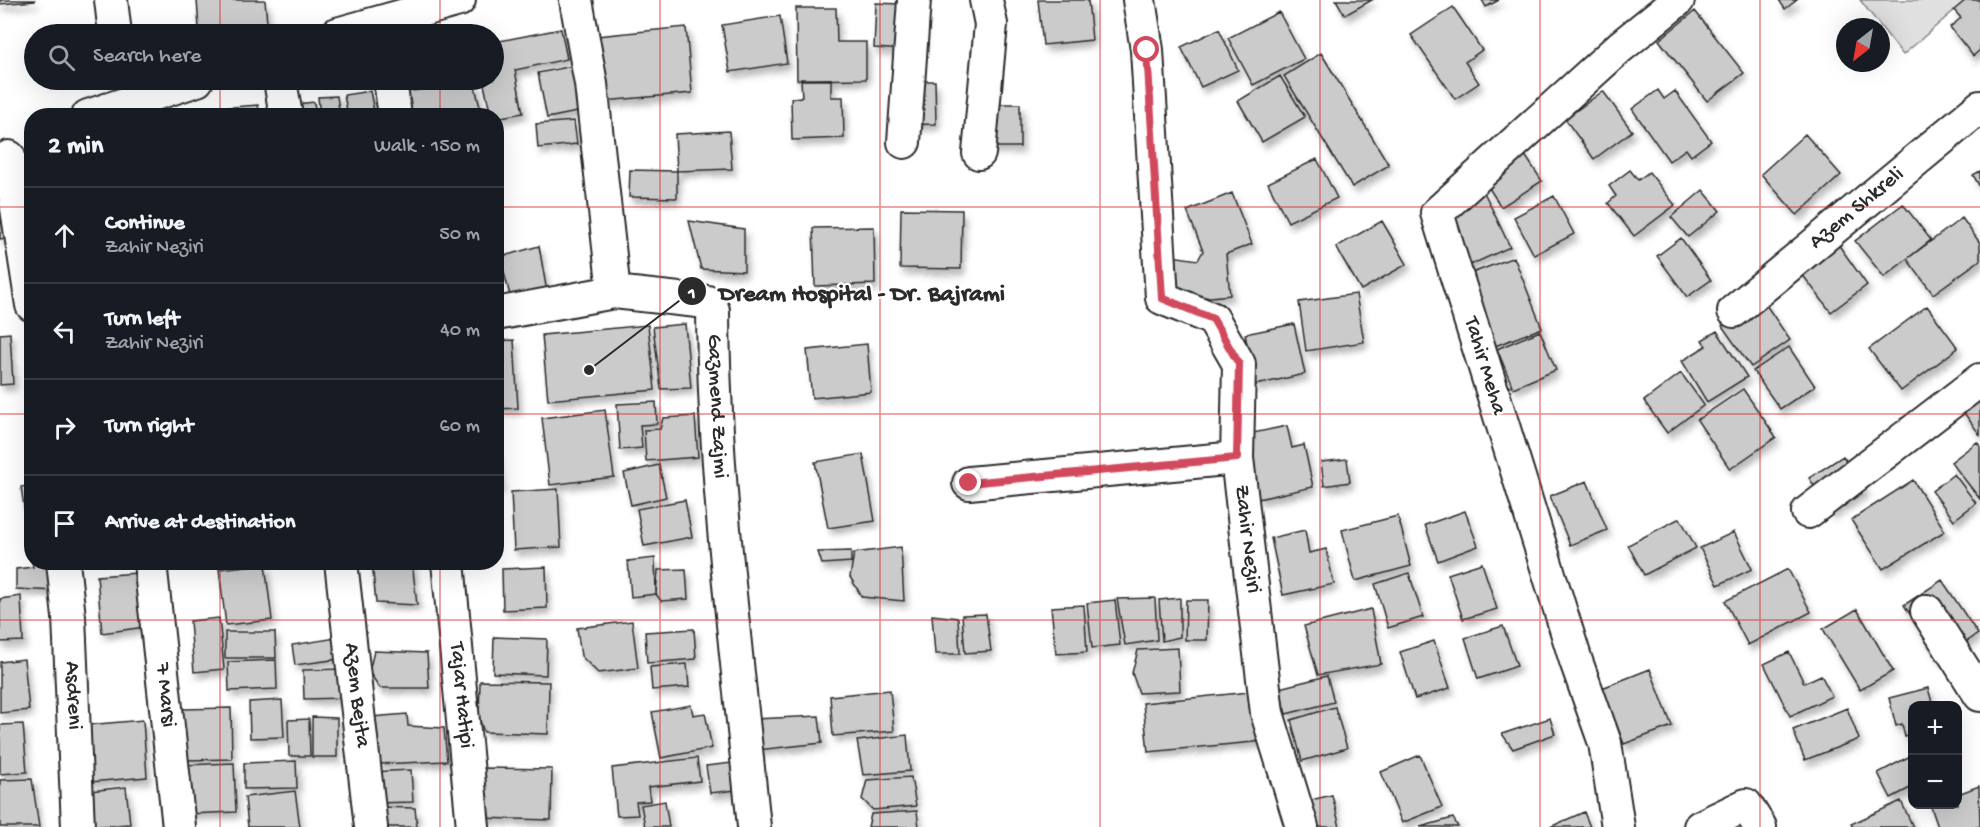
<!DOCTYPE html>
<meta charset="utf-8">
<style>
:root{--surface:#171b24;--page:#20242c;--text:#f1f3f6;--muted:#9ea1a6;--line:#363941}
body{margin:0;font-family:"Gochi Hand",sans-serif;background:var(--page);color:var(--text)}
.controls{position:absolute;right:18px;bottom:18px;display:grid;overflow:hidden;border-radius:12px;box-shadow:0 6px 24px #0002}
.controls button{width:54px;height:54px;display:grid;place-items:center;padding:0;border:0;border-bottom:2px solid var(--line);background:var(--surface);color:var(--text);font:30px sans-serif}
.compass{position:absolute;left:1836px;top:18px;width:54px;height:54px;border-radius:50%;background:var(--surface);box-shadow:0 6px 24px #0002;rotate:211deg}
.stop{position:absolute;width:18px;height:18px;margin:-14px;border:4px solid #d1495b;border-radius:50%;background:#fff}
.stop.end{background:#d1495b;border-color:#fff;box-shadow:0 2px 6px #0008}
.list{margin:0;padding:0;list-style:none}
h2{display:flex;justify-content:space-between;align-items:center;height:78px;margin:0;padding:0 24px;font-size:26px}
h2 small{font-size:20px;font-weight:400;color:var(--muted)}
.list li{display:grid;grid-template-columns:39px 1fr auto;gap:18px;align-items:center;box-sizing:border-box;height:96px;padding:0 24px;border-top:2px solid var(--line)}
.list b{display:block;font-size:22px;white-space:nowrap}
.list p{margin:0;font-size:20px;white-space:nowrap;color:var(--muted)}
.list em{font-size:20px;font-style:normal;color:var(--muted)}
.icon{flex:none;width:33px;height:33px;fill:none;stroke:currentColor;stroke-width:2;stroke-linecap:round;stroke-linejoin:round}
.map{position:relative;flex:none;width:1980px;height:827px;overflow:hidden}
.search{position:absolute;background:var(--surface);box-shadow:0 6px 24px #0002;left:24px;top:24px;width:480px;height:66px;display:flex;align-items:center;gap:15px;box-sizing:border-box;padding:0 21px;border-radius:33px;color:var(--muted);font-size:22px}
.panel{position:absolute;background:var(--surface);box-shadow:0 6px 24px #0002;left:24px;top:108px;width:480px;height:462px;border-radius:24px}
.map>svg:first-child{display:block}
.green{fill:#e0e0e0;stroke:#868686;stroke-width:1.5}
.building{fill:#cbcbcb;stroke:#2b2b2b;stroke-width:1.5;filter:url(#shadow)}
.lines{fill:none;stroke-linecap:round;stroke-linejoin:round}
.minor-casing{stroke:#2b2b2b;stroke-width:36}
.minor{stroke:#fff;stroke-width:32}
.route{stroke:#d1495b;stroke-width:8}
.grid{fill:none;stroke:#d62828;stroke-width:1.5;stroke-opacity:0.55}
.labels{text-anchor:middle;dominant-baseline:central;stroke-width:4.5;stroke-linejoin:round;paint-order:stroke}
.street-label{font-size:22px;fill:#2b2b2b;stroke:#fff}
.leader{fill:none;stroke:#2b2b2b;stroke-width:2}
.callout-dot{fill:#2b2b2b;stroke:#fff;stroke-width:2}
.mark-label{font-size:18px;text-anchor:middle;font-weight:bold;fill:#fff}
.callout-label{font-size:24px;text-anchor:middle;font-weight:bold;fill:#2b2b2b;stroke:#fff;stroke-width:4.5;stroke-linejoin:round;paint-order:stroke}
</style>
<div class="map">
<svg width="1980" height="827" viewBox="0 0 1980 827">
<defs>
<filter id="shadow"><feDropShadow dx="3.5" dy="6" stdDeviation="3" flood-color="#0004"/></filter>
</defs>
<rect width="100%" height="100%" fill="#fff"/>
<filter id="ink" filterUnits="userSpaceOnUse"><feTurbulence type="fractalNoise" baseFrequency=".0167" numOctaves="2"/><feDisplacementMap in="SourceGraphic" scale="12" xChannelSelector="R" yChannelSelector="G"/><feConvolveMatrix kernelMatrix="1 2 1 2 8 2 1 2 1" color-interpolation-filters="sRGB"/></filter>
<g filter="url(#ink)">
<path class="green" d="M1860 0H1966L1903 55Z"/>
<path class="building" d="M0 0H35V1L0 4Z
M197 0H265L267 23 199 29Z
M1038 0H1088L1092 40 1043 45Z
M1336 0H1372L1345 15Z
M1482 0H1499L1486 7Z
M1779 0H1797L1785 9Z
M1966 0H1980V50L1973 56 1950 27 1961 18 1954 10Z
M876 3 923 5 921 51 874 48Z
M1453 7 1482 50 1465 62 1479 83 1455 99 1411 35Z
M796 8H836L837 42H866V79L797 80Z
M1695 11 1744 73 1707 101 1659 40Z
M1279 12 1304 59 1253 85 1228 38Z
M780 16 787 63 730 72 722 25Z
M686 27 692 93 604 101 597 36Z
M561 29 567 59 515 70 523 113 496 118V116H491L483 80H494V42Z
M1219 29 1238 70 1201 87 1181 47Z
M1321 53 1389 165 1352 187 1284 76Z
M573 66 582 111 547 118 538 73Z
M1280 76 1305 117 1262 142 1238 101Z
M801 79H831V97H843L844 138 792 140 791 98 802 97Z
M895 81H935L936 124 896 125Z
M474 82 482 116H402L398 93Z
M1658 90 1664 99 1675 91 1711 141 1691 156 1686 149 1669 161 1632 109Z
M370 91 375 116H348L344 95Z
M1603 91 1632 131 1594 159 1565 119Z
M337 96 340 116H320L318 97Z
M314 102 316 116H291L289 105Z
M988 104H1020V147H988Z
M258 105 260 116H221L220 108Z
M216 112V116L179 114Z
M574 121 577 144 538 148 536 124Z
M729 131 732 169 677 171 675 134Z
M1805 134 1841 175 1797 215 1761 174Z
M1517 143 1542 181 1501 207 1477 169Z
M1317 159 1337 198 1288 222 1268 183Z
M630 170 677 171V198L629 197Z
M1630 170 1638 180 1649 172 1675 205 1634 236 1608 203 1616 196 1609 186Z
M1980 171V187L1973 175Z
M0 185 9 238 0 239Z
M1703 190 1720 211 1688 237 1671 217Z
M1484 192 1510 247 1466 267 1440 212Z
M1232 193 1252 244 1226 254 1230 295 1182 300 1169 275 1172 256 1198 260 1203 251 1187 211Z
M1554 196 1574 234 1534 255 1514 217Z
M1903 204 1931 240 1884 277 1855 241Z
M901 209 962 210 961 269 900 268Z
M1962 218 1980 243V260L1933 294 1907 259Z
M689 221 744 229V271L701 269Z
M1382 221 1407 264 1361 290 1336 247Z
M874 227 875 284 815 286 813 228Z
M1833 237 1867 285 1831 312 1795 265Z
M1681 238 1711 280 1687 297 1657 256Z
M539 246 547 292 512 303 500 257Z
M1514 257 1542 328 1495 346 1467 275Z
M1356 294 1364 342 1306 351 1299 302Z
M1762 299 1790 340 1751 367 1722 326Z
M1927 306 1958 348 1901 391 1869 349Z
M685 324 691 388 661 389 653 327Z
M1294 324 1305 374 1255 385 1245 334Z
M648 325 655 390 548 400 542 335Z
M1540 331 1556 370 1513 388 1497 349Z
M1717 331 1747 377 1707 402 1682 361 1706 346 1702 340Z
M10 333 13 384 0 385V334Z
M514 340 518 408 496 409V341Z
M867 344 871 392 812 398 807 350Z
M1789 347 1815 386 1780 409 1753 371Z
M1681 373 1704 405 1667 433 1644 401Z
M1980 380V435L1954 399Z
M1743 389 1776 437 1730 469 1697 420Z
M656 402 657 424 640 425 642 448 620 450 617 404Z
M605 410 614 477 550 485 542 418Z
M695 416 698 457 646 461 644 430 660 429 663 418Z
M1287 426 1292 448 1304 445 1313 487 1258 499 1243 435Z
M1977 442 1980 446V499L1951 462Z
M496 451 501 486 496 487Z
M863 454 875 521 828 528 815 462Z
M1843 456 1866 490 1831 513 1809 478Z
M1347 459 1350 482 1324 486 1321 462Z
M659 465 666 497 631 505 624 473Z
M1954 474 1976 503 1954 520 1932 491Z
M1913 480 1945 531 1883 569 1851 520Z
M1587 481 1607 530 1570 545 1550 496Z
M32 485V558L21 487Z
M558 489 561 547 514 550 511 492Z
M685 500 692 537 644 546 637 509Z
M1465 511 1478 546 1438 561 1425 525Z
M1398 516 1411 566 1355 581 1342 530Z
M1680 518 1696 548 1644 575 1628 545Z
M1305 530 1309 553 1326 549 1334 584 1283 595 1271 538Z
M1734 532 1752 569 1718 585 1700 548Z
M901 547 904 601 862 597 850 577 854 553Z
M851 551V562L822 564 818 552Z
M655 558 656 594 631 597 628 561Z
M32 562H55L57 591 16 589V569L33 567Z
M372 562H412L417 605 376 603Z
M1482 563 1497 609 1463 619 1448 574Z
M265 564 272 620 226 625 219 569Z
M546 567 547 608 503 610 502 569Z
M686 569 688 599 661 601 656 594 658 570Z
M1788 569 1811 612 1748 645 1725 601Z
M137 573 145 627 102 633 97 576Z
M1409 573 1423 617 1388 628 1375 584Z
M1942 580 1978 634 1939 660 1904 605Z
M21 596 23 641 0 642V599Z
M1155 598 1157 640 1125 645 1117 599Z
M1180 598V637L1162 641 1159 600Z
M1115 600 1120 645 1092 648 1087 603Z
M1186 600H1208L1207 640H1185Z
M1084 605 1087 652 1056 654 1051 607Z
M1371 609 1381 664 1318 675 1304 626Z
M1857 609 1893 671 1860 690 1823 629Z
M986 614 991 651 965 653 962 615Z
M932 615 958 618 960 654H935Z
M219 618 224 669 194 672 190 621Z
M632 621 638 668 598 673 581 656 577 628Z
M1503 626 1517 666 1478 679 1465 638Z
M694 629 696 659 647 663 645 632Z
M225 632H275L276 658H225Z
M494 637 547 639 546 675 493 673Z
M336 638 339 659 295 665 292 645Z
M1434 641 1450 688 1415 699 1400 652Z
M1178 648 1180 691 1139 693 1132 673 1138 650Z
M374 651 427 653 429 688H380L369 672Z
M1789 652 1804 683 1821 675 1832 696 1790 716 1764 664Z
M24 659 29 710 0 713V662Z
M276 660 277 689 229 691 228 662Z
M687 664 689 687 652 690 650 667Z
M344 669V698L304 699 303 670Z
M1650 669 1672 726 1624 744 1602 688Z
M1327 676 1334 702 1286 714 1279 688Z
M480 681 549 682 548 734 484 732 479 718Z
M1928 688 1933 706H1912V735L1905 737 1902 724 1896 726 1889 698Z
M890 690 894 731 833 736 830 696Z
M1259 691 1264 741 1148 752 1143 703Z
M282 700 284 737 250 738 249 702Z
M691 705 693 715 705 713 712 748 661 758 652 712Z
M1335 707 1347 748 1302 761 1291 720Z
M231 708 232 759 184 760 183 709Z
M1847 708 1859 739 1805 760 1793 730Z
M407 714 408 726 444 728 447 761 379 764 371 717Z
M819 716 822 743 757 750 754 719Z
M312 717 337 718V757H312Z
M1550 718 1555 734 1513 749 1502 734Z
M309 719 310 756H289L288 720Z
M143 720 147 777 90 782 87 725Z
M23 724 27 772 0 774V725Z
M907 735 910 771 863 775 857 741Z
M1420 755 1442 807 1402 823 1381 772Z
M1912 755V787L1891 798 1878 773Z
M697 758 700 781 648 787 650 801 636 802 638 815 617 816 612 768Z
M296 761 297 788 244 789V763Z
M234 763 236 812 187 814 184 765Z
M732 763 736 790 710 793 706 766Z
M480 768 552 769 551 820 480 818Z
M411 770 413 802 374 803 368 772Z
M911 777 916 806 873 810 862 799 867 780Z
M32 779 39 827H0V780Z
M1979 786 1980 827H1938L1930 804H1958V794Z
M126 787 130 824 85 827 80 792Z
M295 791 300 827H248L245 797Z
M1332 795 1340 827H1318L1311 800Z
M665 801 669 827H645L641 805Z
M1901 801 1913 827H1853L1851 824Z
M374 807 415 808 417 827H376Z
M917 811 919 827H868L871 814Z
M1584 812 1590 827H1550Z
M1453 818 1458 827H1420Z"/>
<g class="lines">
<defs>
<g id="minor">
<path d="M111 0 115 34"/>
<path d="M576 0 591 84 614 292"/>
<path id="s1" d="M1139 0 1147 50 1162 298 1213 319 1239 364 1237 458 1267 713 1302 827"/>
<path d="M337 34 459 0"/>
<path d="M280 80 286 116"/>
<path d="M390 80 395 116"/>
<path d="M88 116 197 80"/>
<path d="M904 142 914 0"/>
<path d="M979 153 991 24 986 0"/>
<path d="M9 157 32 305"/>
<path id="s2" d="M1734 311 1980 107"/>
<path id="s3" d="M496 314 614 292 707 302 713 310C714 482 737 655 754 827"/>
<path d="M969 483 1237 458"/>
<path d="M1808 512 1980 380"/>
<path id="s4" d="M63 562 69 617 78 827"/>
<path id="s5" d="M150 562 179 827"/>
<path id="s6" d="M341 562 371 827"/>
<path id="s7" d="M448 562 473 827"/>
<path d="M1927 611 1980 695"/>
<path d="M1618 827 1605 743 1576 661 1437 213 1620 47 1678 0"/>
<path d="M1700 827 1746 805 1760 827"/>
</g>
</defs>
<use href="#minor" class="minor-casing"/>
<use href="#minor" class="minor"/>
</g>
</g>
<g class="lines" filter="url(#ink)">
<path class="route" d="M969 483 1237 458 1239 364 1213 319 1162 298 1147 50"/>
</g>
<path class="grid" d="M220 0V34M440 0V34M660 0V827M880 0V827M1100 0V827M1320 0V827M1540 0V827M1760 0V827M220 80V116M440 80V116M0 207H32M496 207H1980M0 414H32M496 414H1980M220 562V827M440 562V827M0 620H1980"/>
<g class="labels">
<g class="street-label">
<text stroke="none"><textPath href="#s2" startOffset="160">Azem Shkreli</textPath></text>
<text transform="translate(1484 366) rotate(73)">Tahir Meha</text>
<text stroke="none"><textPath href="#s3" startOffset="320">Gazmend Zajmi</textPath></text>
<text stroke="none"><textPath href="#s1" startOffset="582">Zahir Neziri</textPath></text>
<text stroke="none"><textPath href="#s4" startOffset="134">Asdreni</textPath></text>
<text stroke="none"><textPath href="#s5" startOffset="134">7 Marsi</textPath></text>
<text stroke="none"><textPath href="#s6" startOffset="134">Azem Bejta</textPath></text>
<text stroke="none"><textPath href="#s7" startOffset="134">Tajar Hatipi</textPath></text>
</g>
</g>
<path class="leader" d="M589 370L692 291"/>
<g class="callout-dot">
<circle cx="589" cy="370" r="6"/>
<circle cx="692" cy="291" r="15"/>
</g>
<g class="mark-label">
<text x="692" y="298">1</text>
</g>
<g class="callout-label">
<text x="862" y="300">Dream Hospital - Dr. Bajrami</text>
</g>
</svg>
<div class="controls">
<button>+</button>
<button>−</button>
</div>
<svg class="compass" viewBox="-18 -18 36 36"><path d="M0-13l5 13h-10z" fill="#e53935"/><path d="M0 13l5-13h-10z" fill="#9ea1a6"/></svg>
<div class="stop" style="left:1147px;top:50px"></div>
<div class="stop end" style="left:969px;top:483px"></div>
<div class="search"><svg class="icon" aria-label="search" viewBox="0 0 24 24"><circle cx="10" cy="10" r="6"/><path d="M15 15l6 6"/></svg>Search here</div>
<section class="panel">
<h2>2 min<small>Walk · 150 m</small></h2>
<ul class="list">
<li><svg class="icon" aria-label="ahead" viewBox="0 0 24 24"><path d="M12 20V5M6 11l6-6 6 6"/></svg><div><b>Continue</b><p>Zahir Neziri</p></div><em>50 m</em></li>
<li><svg class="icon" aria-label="left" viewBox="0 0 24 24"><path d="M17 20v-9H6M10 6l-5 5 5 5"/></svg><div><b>Turn left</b><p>Zahir Neziri</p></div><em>40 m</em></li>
<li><svg class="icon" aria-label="right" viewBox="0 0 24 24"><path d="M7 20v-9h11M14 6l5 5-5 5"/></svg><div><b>Turn right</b></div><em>60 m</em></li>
<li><svg class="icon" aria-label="arrive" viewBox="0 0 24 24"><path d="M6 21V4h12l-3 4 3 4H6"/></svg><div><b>Arrive at destination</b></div></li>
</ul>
</section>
</div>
